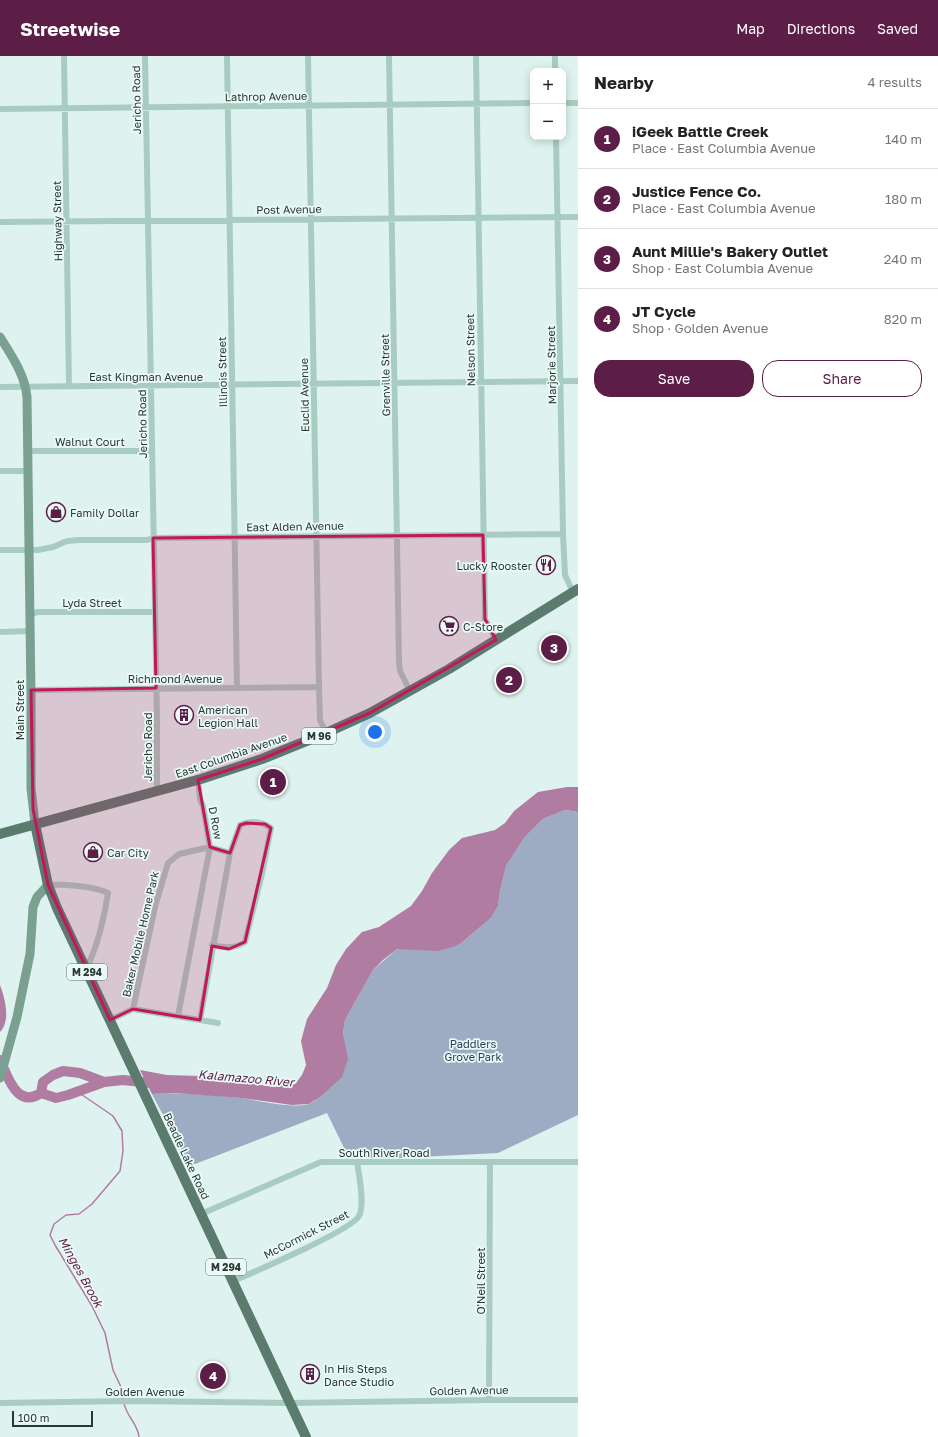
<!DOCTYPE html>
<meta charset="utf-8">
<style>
:root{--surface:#fff;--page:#f2f2f2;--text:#222;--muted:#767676;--line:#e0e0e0;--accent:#5c1d47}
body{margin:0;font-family:"Golos Text",sans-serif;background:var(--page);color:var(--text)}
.controls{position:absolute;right:12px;top:12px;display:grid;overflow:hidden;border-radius:8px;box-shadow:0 2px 10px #0003}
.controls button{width:36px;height:36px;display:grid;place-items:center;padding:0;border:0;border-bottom:1px solid var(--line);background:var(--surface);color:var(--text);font:20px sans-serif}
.scale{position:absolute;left:12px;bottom:10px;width:81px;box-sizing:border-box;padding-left:4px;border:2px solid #293932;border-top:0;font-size:11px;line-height:14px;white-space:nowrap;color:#293932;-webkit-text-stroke:3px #ebfaf7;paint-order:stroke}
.you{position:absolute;left:375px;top:676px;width:14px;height:14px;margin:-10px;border:3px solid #fff;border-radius:50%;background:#1a73e8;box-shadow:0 0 0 6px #1a73e833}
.badge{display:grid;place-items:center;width:26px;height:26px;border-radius:50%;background:var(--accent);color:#fff;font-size:13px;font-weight:700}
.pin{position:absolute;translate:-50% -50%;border:2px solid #fff;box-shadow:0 1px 4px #0006}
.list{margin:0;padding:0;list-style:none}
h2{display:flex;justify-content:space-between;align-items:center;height:52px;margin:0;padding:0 16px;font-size:17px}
h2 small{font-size:13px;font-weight:400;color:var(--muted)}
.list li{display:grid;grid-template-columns:26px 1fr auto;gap:12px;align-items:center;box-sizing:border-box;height:60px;padding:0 16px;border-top:1px solid var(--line)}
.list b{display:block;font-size:15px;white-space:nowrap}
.list p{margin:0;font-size:13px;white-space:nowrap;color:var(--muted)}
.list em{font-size:13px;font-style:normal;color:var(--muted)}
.actions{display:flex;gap:8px;padding:12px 16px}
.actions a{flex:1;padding:9px 0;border:1px solid var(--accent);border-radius:16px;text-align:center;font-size:14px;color:var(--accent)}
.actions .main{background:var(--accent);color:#fff}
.map{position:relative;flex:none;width:578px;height:1381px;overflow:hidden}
header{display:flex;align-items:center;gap:24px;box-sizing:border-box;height:56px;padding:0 20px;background:var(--accent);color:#fff}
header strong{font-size:19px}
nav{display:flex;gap:22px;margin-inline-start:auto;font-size:14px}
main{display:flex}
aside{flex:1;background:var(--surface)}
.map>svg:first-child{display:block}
.green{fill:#9dacc3}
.water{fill:#b17ca1}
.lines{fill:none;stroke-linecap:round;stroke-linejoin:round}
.stream{stroke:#b17ca1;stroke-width:1.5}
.river{stroke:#b17ca1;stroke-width:10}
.street{stroke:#a9ccc2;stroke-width:6}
.secondary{stroke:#7aa092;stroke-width:9}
.primary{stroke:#5a7b6e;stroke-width:10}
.marked{fill:#c2185b;fill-opacity:0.2;stroke:#c2185b;stroke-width:3;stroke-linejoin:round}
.labels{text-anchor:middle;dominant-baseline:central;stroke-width:3.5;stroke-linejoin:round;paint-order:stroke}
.shield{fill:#ebfaf7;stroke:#63736d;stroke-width:1}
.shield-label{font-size:10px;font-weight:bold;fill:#293932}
.street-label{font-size:11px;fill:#293932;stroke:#ebfaf7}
.poi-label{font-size:11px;fill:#293932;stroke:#ebfaf7;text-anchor:start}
.park-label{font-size:11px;fill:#2c3c58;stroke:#ebfaf7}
.water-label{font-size:12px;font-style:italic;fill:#5c1d47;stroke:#ebfaf7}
</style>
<header>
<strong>Streetwise</strong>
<nav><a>Map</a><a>Directions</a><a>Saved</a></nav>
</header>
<main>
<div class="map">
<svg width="578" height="1381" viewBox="0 0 578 1381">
<rect width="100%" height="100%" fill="#def3ef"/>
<path class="green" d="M565 754 578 756V1059L498 1097 400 1102H349L327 1057 190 1110 152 1038C181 1036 211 1039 241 1042 256 1044 298 1054 311 1047 325 1040 338 1016 347 1003L343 977 345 964 373 914 397 893 461 887 491 862 498 850 500 835 506 810 524 782 543 763Z"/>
<path class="water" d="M567 731H578V756L565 754 543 763 524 782 506 810 500 835 498 850 491 862 461 887 453 891 437 895 397 893 383 904 373 914 345 964 343 977 348 1003 342 1021 320 1041 309 1048 292 1049 241 1042 175 1037 152 1038 140 1014 167 1019 201 1020 274 1031 295 1028 302 1019 306 1009 301 985 307 963 327 932 336 909 346 893 362 876 379 871 411 850 422 835 432 817 449 794 462 782 495 774 505 767 514 755 538 736Z
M0 929C5 942 11 965 0 976Z"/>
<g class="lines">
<path class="stream" d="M78 1036 113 1060 122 1075 123 1095 120 1115 92 1148 79 1158 66 1159 54 1168 50 1179 55 1189 92 1250 105 1277 113 1314 122 1333 123 1343
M124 1347C126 1360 138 1368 139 1381"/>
<path class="river" d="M0 1004C8 1021 17 1053 41 1037L43 1026 53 1019 63 1015 80 1017 104 1026 123 1024 160 1028
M41 1037 56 1042 68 1039 104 1026"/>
<path class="street" d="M64 0 69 330
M145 0 157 663V735
M227 0 237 632
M308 0 319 631 320 664 326 677
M389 0 399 607 400 615 410 635
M476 0 485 563 496 584
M555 0V15
M563 47H578
M0 53 533 47
M556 81 563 478 565 519 573 536
M0 166 578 161
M0 331 578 325
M28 395H152
M0 415H29
M0 494H38L53 491 67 485 80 484H147L153 482 563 478
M30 558 38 556H155
M0 576 30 575
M31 634 319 631
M48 829C63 828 94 830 108 837 105 858 97 894 86 912
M133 953 155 851 168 807 179 798 210 791 230 797
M178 960 210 791 203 750 200 743 198 724
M110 964 133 953 218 967
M200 964 230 797 240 769C251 764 261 765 271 772L262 818 245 886C234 893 225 892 212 889
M201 1158 321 1106H578
M233 1225C252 1217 352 1174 359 1160 365 1149 359 1118 357 1106
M489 1344 490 1106
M0 1347 130 1345 289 1347 489 1344H578"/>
<path class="secondary" d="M0 281C12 300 25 319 27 341L31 640V732L35 768
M0 1022 17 961 30 898 33 851 37 841 48 829"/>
<path class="primary" d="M35 768 48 829 57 852 306 1381
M0 778 201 723 262 703 326 677 370 657 449 613 578 533"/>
</g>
<path class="marked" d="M483 479 485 563 496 584 370 657 262 703 198 724 210 791 230 797 240 769 246 767 265 768 271 772 245 886 229 893 212 890 200 964 133 953 110 964 48 829 33 753 31 634 156 632 153 482Z"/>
<defs>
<symbol id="shop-ring" viewBox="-11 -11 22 22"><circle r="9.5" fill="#ebfaf7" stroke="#5c1d47" stroke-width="1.5"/><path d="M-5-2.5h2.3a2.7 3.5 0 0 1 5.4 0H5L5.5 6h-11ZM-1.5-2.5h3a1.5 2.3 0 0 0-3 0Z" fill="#5c1d47"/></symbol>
<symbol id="restaurant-ring" viewBox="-11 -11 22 22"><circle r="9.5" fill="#ebfaf7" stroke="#5c1d47" stroke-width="1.5"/><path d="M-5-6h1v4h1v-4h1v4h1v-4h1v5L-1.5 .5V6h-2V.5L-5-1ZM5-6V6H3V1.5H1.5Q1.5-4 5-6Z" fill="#5c1d47"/></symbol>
<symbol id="supermarket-ring" viewBox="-11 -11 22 22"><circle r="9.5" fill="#ebfaf7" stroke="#5c1d47" stroke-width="1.5"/><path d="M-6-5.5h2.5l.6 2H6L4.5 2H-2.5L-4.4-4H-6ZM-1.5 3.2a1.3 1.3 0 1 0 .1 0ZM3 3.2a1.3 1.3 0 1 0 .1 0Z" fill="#5c1d47"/></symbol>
<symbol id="building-ring" viewBox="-11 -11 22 22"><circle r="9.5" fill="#ebfaf7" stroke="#5c1d47" stroke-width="1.5"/><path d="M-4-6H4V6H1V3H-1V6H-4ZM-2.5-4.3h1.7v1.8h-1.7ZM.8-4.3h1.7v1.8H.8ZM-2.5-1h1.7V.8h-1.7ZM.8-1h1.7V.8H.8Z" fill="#5c1d47"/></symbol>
</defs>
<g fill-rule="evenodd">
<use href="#shop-ring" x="45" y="445" width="22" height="22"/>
<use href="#restaurant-ring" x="535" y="498" width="22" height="22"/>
<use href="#supermarket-ring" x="438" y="559" width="22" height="22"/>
<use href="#building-ring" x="173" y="648" width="22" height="22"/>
<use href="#shop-ring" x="82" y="785" width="22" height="22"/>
<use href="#building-ring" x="299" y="1307" width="22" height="22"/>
</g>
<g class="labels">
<g class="shield">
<rect x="302" y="672" width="34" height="16" rx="3"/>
<rect x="67" y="908" width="40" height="16" rx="3"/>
<rect x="206" y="1203" width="40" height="16" rx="3"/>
</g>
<g class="shield-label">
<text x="319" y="680">M 96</text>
<text x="87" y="916">M 294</text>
<text x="226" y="1211">M 294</text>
</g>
<g class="street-label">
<text transform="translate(266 40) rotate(-1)">Lathrop Avenue</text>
<text transform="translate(136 44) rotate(-91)">Jericho Road</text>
<text transform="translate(289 153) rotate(-1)">Post Avenue</text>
<text transform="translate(57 165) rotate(-91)">Highway Street</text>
<text transform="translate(470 294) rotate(-91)">Nelson Street</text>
<text transform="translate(551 309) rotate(-91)">Marjorie Street</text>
<text transform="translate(222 316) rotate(-91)">Illinois Street</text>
<text transform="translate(385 319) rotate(-91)">Grenville Street</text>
<text x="146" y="320">East Kingman Avenue</text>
<text transform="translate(304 339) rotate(-91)">Euclid Avenue</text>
<text transform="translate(142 368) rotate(-91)">Jericho Road</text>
<text x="90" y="385">Walnut Court</text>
<text transform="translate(295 470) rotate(-1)">East Alden Avenue</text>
<text x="92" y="546">Lyda Street</text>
<text x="175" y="622">Richmond Avenue</text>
<text transform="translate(19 654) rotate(-90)">Main Street</text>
<text transform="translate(147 691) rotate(-90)">Jericho Road</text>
<text transform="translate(231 699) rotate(-19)">East Columbia Avenue</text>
<text transform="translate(216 767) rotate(79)">D Row</text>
<text transform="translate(140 878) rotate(-77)">Baker Mobile Home Park</text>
<text x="384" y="1096">South River Road</text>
<text transform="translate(187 1100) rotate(65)">Beadle Lake Road</text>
<text transform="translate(306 1178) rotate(-27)">McCormick Street</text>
<text transform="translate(480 1225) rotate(-90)">O'Neil Street</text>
<text transform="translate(469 1334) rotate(-1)">Golden Avenue</text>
<text x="145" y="1335">Golden Avenue</text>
</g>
<g class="poi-label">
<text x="70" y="456">Family Dollar</text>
<text x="532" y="509" text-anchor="end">Lucky Rooster</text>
<text x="463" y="570">C-Store</text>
<text x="198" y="653">American<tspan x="198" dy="13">Legion Hall</tspan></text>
<text x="107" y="796">Car City</text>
<text x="324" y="1312">In His Steps<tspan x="324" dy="13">Dance Studio</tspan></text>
</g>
<g class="park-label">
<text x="473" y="987">Paddlers<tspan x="473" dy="13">Grove Park</tspan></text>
</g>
<g class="water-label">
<text transform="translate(246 1022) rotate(5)">Kalamazoo River</text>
<text transform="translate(81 1216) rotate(61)">Minges Brook</text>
</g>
</g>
</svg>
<div class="controls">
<button>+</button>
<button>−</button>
</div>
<div class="scale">100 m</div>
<div class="you"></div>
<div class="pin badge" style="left:273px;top:726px">1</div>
<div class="pin badge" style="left:509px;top:624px">2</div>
<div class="pin badge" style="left:554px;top:592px">3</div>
<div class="pin badge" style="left:213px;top:1320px">4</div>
</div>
<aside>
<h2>Nearby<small>4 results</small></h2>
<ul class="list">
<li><span class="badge">1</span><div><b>iGeek Battle Creek</b><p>Place · East Columbia Avenue</p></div><em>140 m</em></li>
<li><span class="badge">2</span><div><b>Justice Fence Co.</b><p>Place · East Columbia Avenue</p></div><em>180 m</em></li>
<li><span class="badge">3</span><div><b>Aunt Millie's Bakery Outlet</b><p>Shop · East Columbia Avenue</p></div><em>240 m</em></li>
<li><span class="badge">4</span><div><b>JT Cycle</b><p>Shop · Golden Avenue</p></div><em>820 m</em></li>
</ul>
<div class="actions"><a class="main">Save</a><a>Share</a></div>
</aside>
</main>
